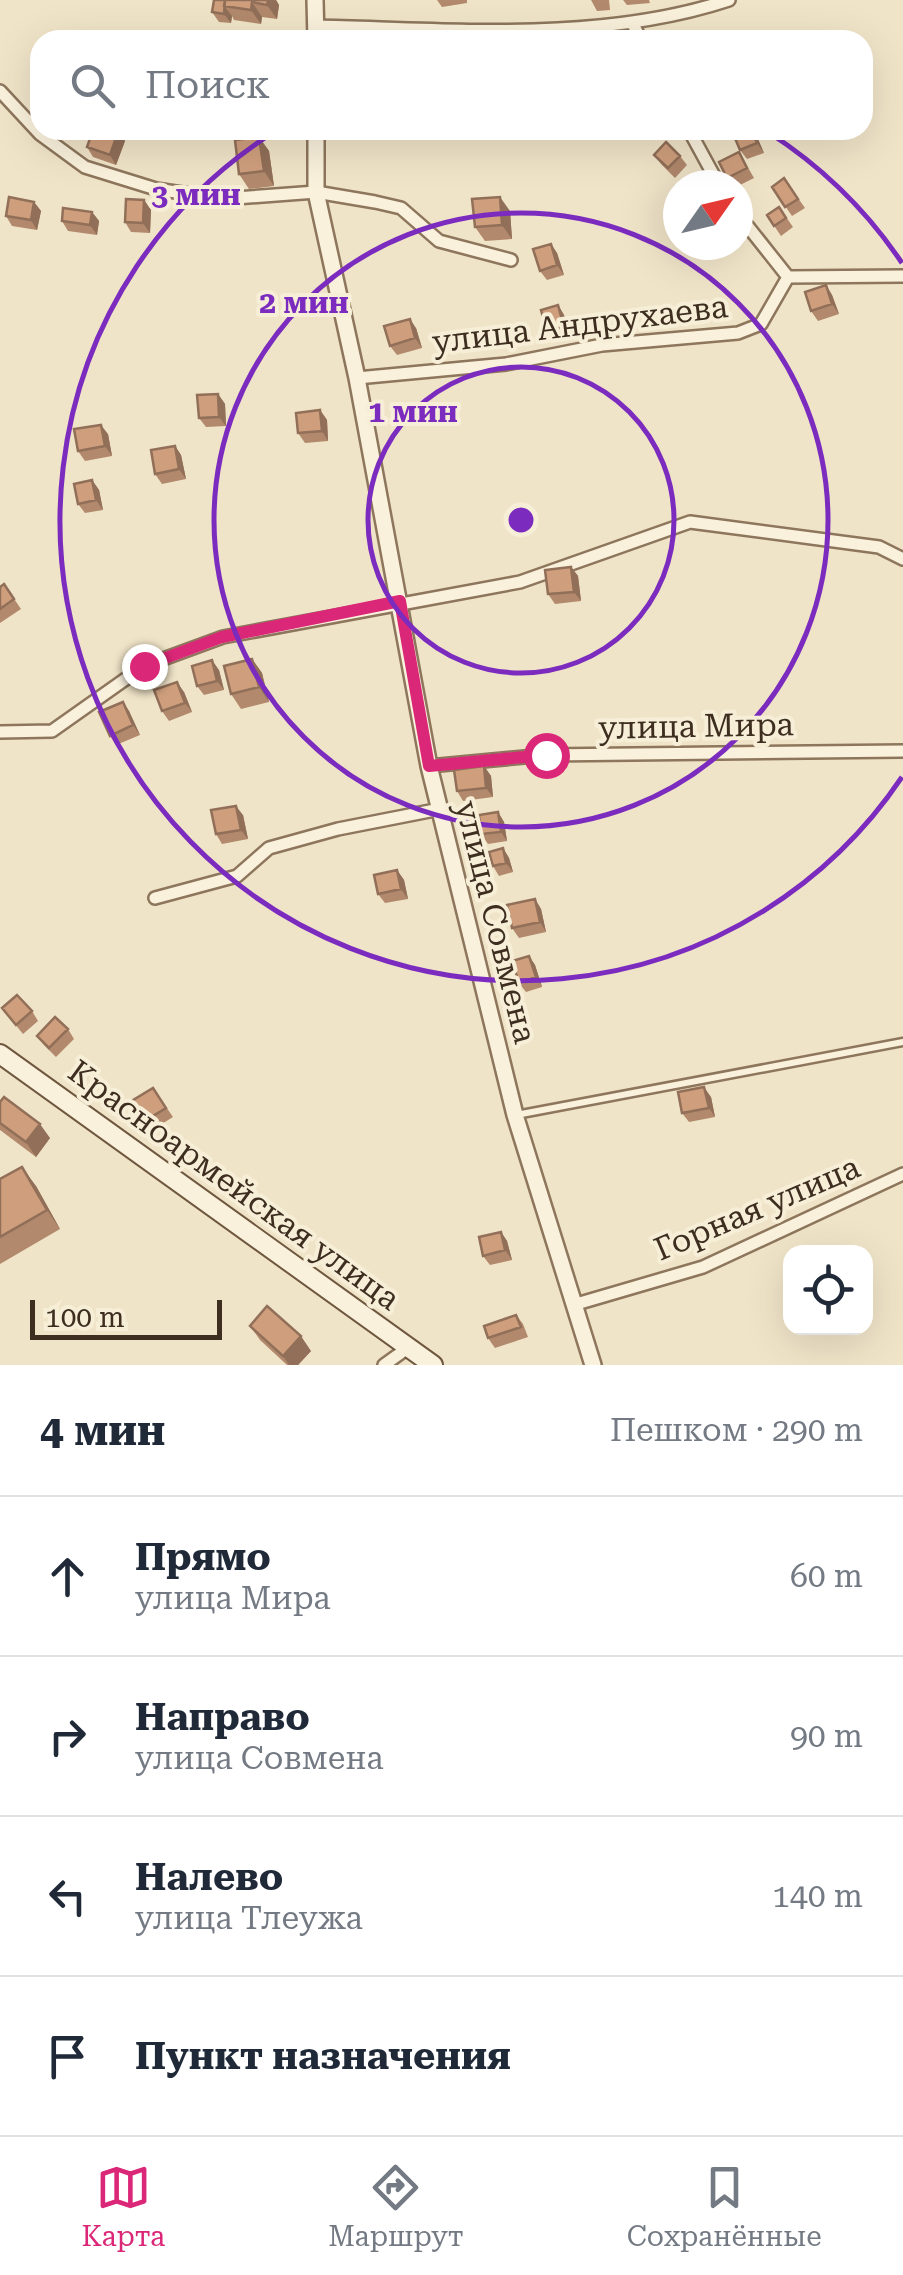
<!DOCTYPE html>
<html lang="ru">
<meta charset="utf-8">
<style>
:root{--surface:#fff;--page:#f2f2f3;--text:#1f2937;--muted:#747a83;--line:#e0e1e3;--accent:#db2777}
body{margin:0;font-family:"Roboto Serif",serif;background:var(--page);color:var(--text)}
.controls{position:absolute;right:30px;bottom:30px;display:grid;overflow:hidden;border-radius:20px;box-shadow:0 10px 40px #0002}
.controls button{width:90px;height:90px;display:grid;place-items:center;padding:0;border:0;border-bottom:2px solid var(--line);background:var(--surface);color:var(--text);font:50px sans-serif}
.compass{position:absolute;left:663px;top:170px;width:90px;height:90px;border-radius:50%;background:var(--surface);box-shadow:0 10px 40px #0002;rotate:56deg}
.scale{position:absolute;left:30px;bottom:25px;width:192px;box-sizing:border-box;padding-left:10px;border:5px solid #3d2e20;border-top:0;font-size:28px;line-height:35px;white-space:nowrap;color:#3d2e20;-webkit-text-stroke:8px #f7eed8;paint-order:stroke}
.stop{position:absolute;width:30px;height:30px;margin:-22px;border:8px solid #db2777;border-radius:50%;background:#fff}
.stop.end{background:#db2777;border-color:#fff;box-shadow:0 2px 10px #0008}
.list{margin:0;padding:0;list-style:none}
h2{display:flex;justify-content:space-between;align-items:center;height:130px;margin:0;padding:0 40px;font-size:42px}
h2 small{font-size:32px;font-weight:400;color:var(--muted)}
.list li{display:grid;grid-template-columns:65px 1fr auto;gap:30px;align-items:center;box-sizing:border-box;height:160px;padding:0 40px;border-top:2px solid var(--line)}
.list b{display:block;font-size:38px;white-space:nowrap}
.list p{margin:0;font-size:32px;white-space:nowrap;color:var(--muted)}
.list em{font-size:32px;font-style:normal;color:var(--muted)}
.icon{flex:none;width:55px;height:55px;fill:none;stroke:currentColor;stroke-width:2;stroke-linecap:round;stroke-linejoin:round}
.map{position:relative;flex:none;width:903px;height:1365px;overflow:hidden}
.search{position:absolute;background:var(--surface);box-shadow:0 10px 40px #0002;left:30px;right:30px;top:30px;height:110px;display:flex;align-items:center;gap:25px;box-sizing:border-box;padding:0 35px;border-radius:30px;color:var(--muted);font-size:38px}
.sheet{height:770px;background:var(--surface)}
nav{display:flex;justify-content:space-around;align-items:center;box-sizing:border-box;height:140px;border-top:2px solid var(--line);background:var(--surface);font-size:28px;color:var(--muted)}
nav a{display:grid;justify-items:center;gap:5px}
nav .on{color:var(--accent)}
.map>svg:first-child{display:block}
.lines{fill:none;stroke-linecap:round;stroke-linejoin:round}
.service-casing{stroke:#8d765c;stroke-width:11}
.minor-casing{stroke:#8d765c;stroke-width:16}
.tertiary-casing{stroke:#8d765c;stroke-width:20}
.secondary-casing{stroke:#6f573f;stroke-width:22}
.service{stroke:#faf1dc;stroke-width:6}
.minor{stroke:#faf1dc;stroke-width:11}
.tertiary{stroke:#faf1dc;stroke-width:15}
.secondary{stroke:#faf1dc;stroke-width:18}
.wall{fill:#b2896c}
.shaded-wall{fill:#916f58}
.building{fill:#cf9f7d;stroke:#916f58;stroke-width:2.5}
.route{stroke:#db2777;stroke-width:12}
.ring{fill:none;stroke:#7b2cbf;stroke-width:5}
.labels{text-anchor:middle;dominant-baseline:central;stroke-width:8;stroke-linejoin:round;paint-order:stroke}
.street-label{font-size:32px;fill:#3d2e20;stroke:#f7eed8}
.centre{fill:#7b2cbf;stroke:#f7eed8;stroke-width:5}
.ring-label{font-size:30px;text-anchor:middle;font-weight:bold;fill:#7b2cbf;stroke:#f7eed8;stroke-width:8;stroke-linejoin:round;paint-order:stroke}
</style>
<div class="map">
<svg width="903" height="1365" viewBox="0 0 903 1365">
<rect width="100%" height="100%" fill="#f0e4c8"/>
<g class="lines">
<defs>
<path id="service" d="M516 1115 903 1042"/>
<path id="minor" d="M633 24 641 40
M316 26C451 29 599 43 729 0
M0 91 40 134 85 167 156 189 222 199 316 192 375 202 401 208 439 241 511 260
M689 130 719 185
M738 214 788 277
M357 378 506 364 602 345 738 333 761 324 788 277 903 276
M0 732 52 731 144 666 223 637 520 582 690 522 879 547 903 559
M429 766 546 755 903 751
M155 898 237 876 269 848 338 829 440 809
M573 1305 703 1267 903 1174
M384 1365 409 1347"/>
<path id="tertiary" d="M315 0 316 40
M316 130V192L357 378 429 766 515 1115 593 1365"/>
<path id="secondary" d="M0 1054 433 1365"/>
</defs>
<use href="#service" class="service-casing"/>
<use href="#minor" class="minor-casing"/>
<use href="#tertiary" class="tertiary-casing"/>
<use href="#secondary" class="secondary-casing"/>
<use href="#service" class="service"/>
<use href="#minor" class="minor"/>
<use href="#tertiary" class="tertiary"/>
<use href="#secondary" class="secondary"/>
</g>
<path class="wall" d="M214 0H276L279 5 277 19 262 17 261 24 234 20 232 16 231 23 219 22 212 12Z
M437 0H467V3L442 7Z
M591 0H609L610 10 597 11Z
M623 0H649L650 3 627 5Z
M734 130H753L764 153 747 159 740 150Z
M118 132 125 141 116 165 93 157 87 147Z
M259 137 269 151 274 186 249 189 239 174Z
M739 152 754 178 738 186 732 185 727 178Z
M654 155 680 156 687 165 675 178 661 164Z
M784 178 805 208 792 216 772 187Z
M144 200 151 210 150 233 131 232 125 222Z
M34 202 41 211 37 230 12 226 6 216Z
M779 207 793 227 781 236 767 215Z
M510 211 512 239 485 241 475 227Z
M92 212 99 221 97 235 68 231 62 221Z
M551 244 557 253 564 275 547 280 540 271Z
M826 285 832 295 839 314 818 321 811 311Z
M558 305 564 315 570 336 553 341 547 331Z
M416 328 422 348 397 355 390 346Z
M218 394 225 404 226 426 206 427 199 418Z
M320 410 327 420 328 441 305 443 298 433Z
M108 434 112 456 85 461 78 451Z
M175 446 181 455 186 479 162 484 155 474Z
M92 480 99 490 103 510 85 513 78 504Z
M571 567 578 576 581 601 555 604 548 594Z
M4 584 21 609 0 623V587Z
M252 659 262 673 269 702 241 709 231 694Z
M219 670 224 690 204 695 197 686Z
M184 692 192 712 169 721 162 711Z
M123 702 129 711 140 735 116 745 110 736Z
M484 766 491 776 493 797 463 801 457 791Z
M498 812 504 822 507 841 488 844 481 834Z
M243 815 248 839 222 844 216 834Z
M503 848 509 858 513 872 499 876 493 866Z
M397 870 404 880 408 899 385 903 378 894Z
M535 899 541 909 546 932 519 938 512 928Z
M529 956 535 965 542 987 526 992 519 983Z
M2 1008 32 1011 38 1021 23 1034Z
M68 1029 74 1039 56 1057 44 1045 37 1036Z
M153 1088 173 1117 149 1132 130 1102Z
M711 1097 715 1117 689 1122 682 1113Z
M0 1102 50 1138 36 1157 0 1130Z
M0 1179 36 1186 60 1229 0 1264Z
M501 1232 507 1241 512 1260 490 1265 483 1256Z
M516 1315 523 1324 528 1337 495 1348 488 1338Z
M250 1326 311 1351 298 1365H287L260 1340Z"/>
<path class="shaded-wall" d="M268 0H276L279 5 277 19 267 5Z
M252 2 262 17 261 24 251 10Z
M225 7 232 16 231 23 224 14Z
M751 130 756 134 764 153 757 143Z
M118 132 125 141 116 165 110 155Z
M259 137 269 151 274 186 264 171Z
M500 197 510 211 512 239 502 225Z
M144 200 151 210 150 233 143 223Z
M34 202 41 211 37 230 31 220Z
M92 212 99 221 97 235 90 225Z
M551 244 557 253 564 275 557 265Z
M826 285 832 295 839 314 832 304Z
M558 305 564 315 570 336 564 327Z
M410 319 416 328 422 348 415 338Z
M218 394 225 404 226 426 219 417Z
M320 410 327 420 328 441 322 431Z
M101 425 108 434 112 456 105 446Z
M175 446 181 455 186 479 179 469Z
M92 480 99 490 103 510 96 500Z
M571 567 578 576 581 601 574 592Z
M252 659 262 673 269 702 259 687Z
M212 660 219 670 224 690 217 681Z
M177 682 184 692 192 712 185 703Z
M123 702 129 711 140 735 133 725Z
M484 766 491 776 493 797 486 788Z
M236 806 243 815 248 839 241 830Z
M498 812 504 822 507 841 501 832Z
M503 848 509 858 513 872 506 863Z
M397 870 404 880 408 899 401 889Z
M535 899 541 909 546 932 540 922Z
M529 956 535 965 542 987 536 977Z
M704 1087 711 1097 715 1117 709 1108Z
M40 1124 50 1138 36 1157 26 1142Z
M22 1167 36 1186 60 1229 47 1210Z
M501 1232 507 1241 512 1260 505 1250Z
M301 1336 311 1351 298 1365H289L283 1356Z"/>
<path class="building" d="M214 0H225L224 14 212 12Z
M225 0H268L267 5 252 2 251 10 224 6Z
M93 130H113L118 132 110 155 87 147Z
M734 130H751L757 143 740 150 732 131Z
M259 137 264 171 239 174 235 140Z
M666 142 680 156 668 168 654 155Z
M739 152 747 168 727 178 719 162Z
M784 178 798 199 785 207 772 187Z
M9 197 34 202 31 220 6 216Z
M500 197 502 225 475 227 472 199Z
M126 199 144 200 143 223 125 222Z
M779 207 786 218 774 226 767 215Z
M63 208 92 212 90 225 62 221Z
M551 244 557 265 540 271 533 249Z
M826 285 832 304 811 311 805 292Z
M558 305 564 327 547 331 541 310Z
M410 319 415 338 390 346 384 326Z
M218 394 219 417 199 418 197 395Z
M320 410 322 431 298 433 296 413Z
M101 425 105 446 78 451 74 429Z
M175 446 179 469 155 474 151 450Z
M92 480 96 500 78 504 74 484Z
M571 567 574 592 548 594 545 570Z
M4 584 14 599 0 609V587Z
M252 659 259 687 231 694 224 666Z
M212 660 217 681 197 686 192 666Z
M177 682 185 703 162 711 154 690Z
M123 702 133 725 110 736 99 712Z
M484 766 486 788 457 791 454 770Z
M236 806 241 830 216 834 211 810Z
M498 812 501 832 481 834 479 815Z
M503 848 506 863 493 866 489 852Z
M397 870 401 889 378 894 374 875Z
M535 899 540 922 512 928 507 905Z
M529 956 536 977 519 983 512 961Z
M17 995 32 1011 16 1025 2 1008Z
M55 1017 68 1029 49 1048 37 1036Z
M704 1087 709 1108 682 1113 678 1092Z
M153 1088 166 1108 143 1122 130 1102Z
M4 1097 40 1124 26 1142 0 1123V1102Z
M22 1167 47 1210 0 1237V1179Z
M501 1232 505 1250 483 1256 479 1237Z
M267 1306 301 1336 283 1356 250 1326Z
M516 1315 521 1327 488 1338 484 1326Z"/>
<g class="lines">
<path class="route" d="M144 666 222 637 400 601 429 766 546 755"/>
</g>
<g class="ring">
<circle cx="521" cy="520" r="153"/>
<circle cx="521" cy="520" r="307"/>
<path d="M902 777A460 460 0 1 1 274 132M768 132A460 460 0 0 1 902 263"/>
</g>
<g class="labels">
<g class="street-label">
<text transform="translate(580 324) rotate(-7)">улица Андрухаева</text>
<text transform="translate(696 726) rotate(-1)">улица Мира</text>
<text transform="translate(496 922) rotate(76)">улица Совмена</text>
<text transform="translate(234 1185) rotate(36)">Красноармейская улица</text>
<text transform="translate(757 1208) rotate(-23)">Горная улица</text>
</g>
</g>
<circle cx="521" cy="520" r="15" class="centre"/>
<g class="ring-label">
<text x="196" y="205">3 мин</text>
<text x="304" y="313">2 мин</text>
<text x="413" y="422">1 мин</text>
</g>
</svg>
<div class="controls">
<button><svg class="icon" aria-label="locate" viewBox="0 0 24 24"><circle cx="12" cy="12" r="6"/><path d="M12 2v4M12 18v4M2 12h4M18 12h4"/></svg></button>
</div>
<svg class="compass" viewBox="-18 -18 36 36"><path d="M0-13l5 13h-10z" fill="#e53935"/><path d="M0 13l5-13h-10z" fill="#747a83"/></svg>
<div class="scale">100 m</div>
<div class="stop" style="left:546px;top:755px"></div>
<div class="stop end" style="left:144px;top:666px"></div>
<div class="search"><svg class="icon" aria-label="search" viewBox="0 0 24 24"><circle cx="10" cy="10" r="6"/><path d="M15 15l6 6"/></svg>Поиск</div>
</div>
<section class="sheet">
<h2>4 мин<small>Пешком · 290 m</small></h2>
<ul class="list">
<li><svg class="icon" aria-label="ahead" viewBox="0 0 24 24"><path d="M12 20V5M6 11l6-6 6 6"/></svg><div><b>Прямо</b><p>улица Мира</p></div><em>60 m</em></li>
<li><svg class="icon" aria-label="right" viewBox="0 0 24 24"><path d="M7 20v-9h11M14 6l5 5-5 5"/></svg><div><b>Направо</b><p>улица Совмена</p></div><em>90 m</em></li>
<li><svg class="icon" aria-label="left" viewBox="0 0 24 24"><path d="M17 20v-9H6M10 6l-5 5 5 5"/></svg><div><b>Налево</b><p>улица Тлеужа</p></div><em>140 m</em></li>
<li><svg class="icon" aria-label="arrive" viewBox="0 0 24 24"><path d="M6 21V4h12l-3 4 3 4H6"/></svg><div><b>Пункт назначения</b></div></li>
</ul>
</section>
<nav>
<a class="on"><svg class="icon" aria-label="map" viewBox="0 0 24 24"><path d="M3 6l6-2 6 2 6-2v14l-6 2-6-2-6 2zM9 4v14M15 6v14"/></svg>Карта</a>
<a><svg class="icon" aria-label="directions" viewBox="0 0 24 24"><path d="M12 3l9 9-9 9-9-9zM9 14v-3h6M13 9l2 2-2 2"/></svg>Маршрут</a>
<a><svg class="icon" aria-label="saved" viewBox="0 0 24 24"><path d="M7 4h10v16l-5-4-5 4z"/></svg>Сохранённые</a>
</nav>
